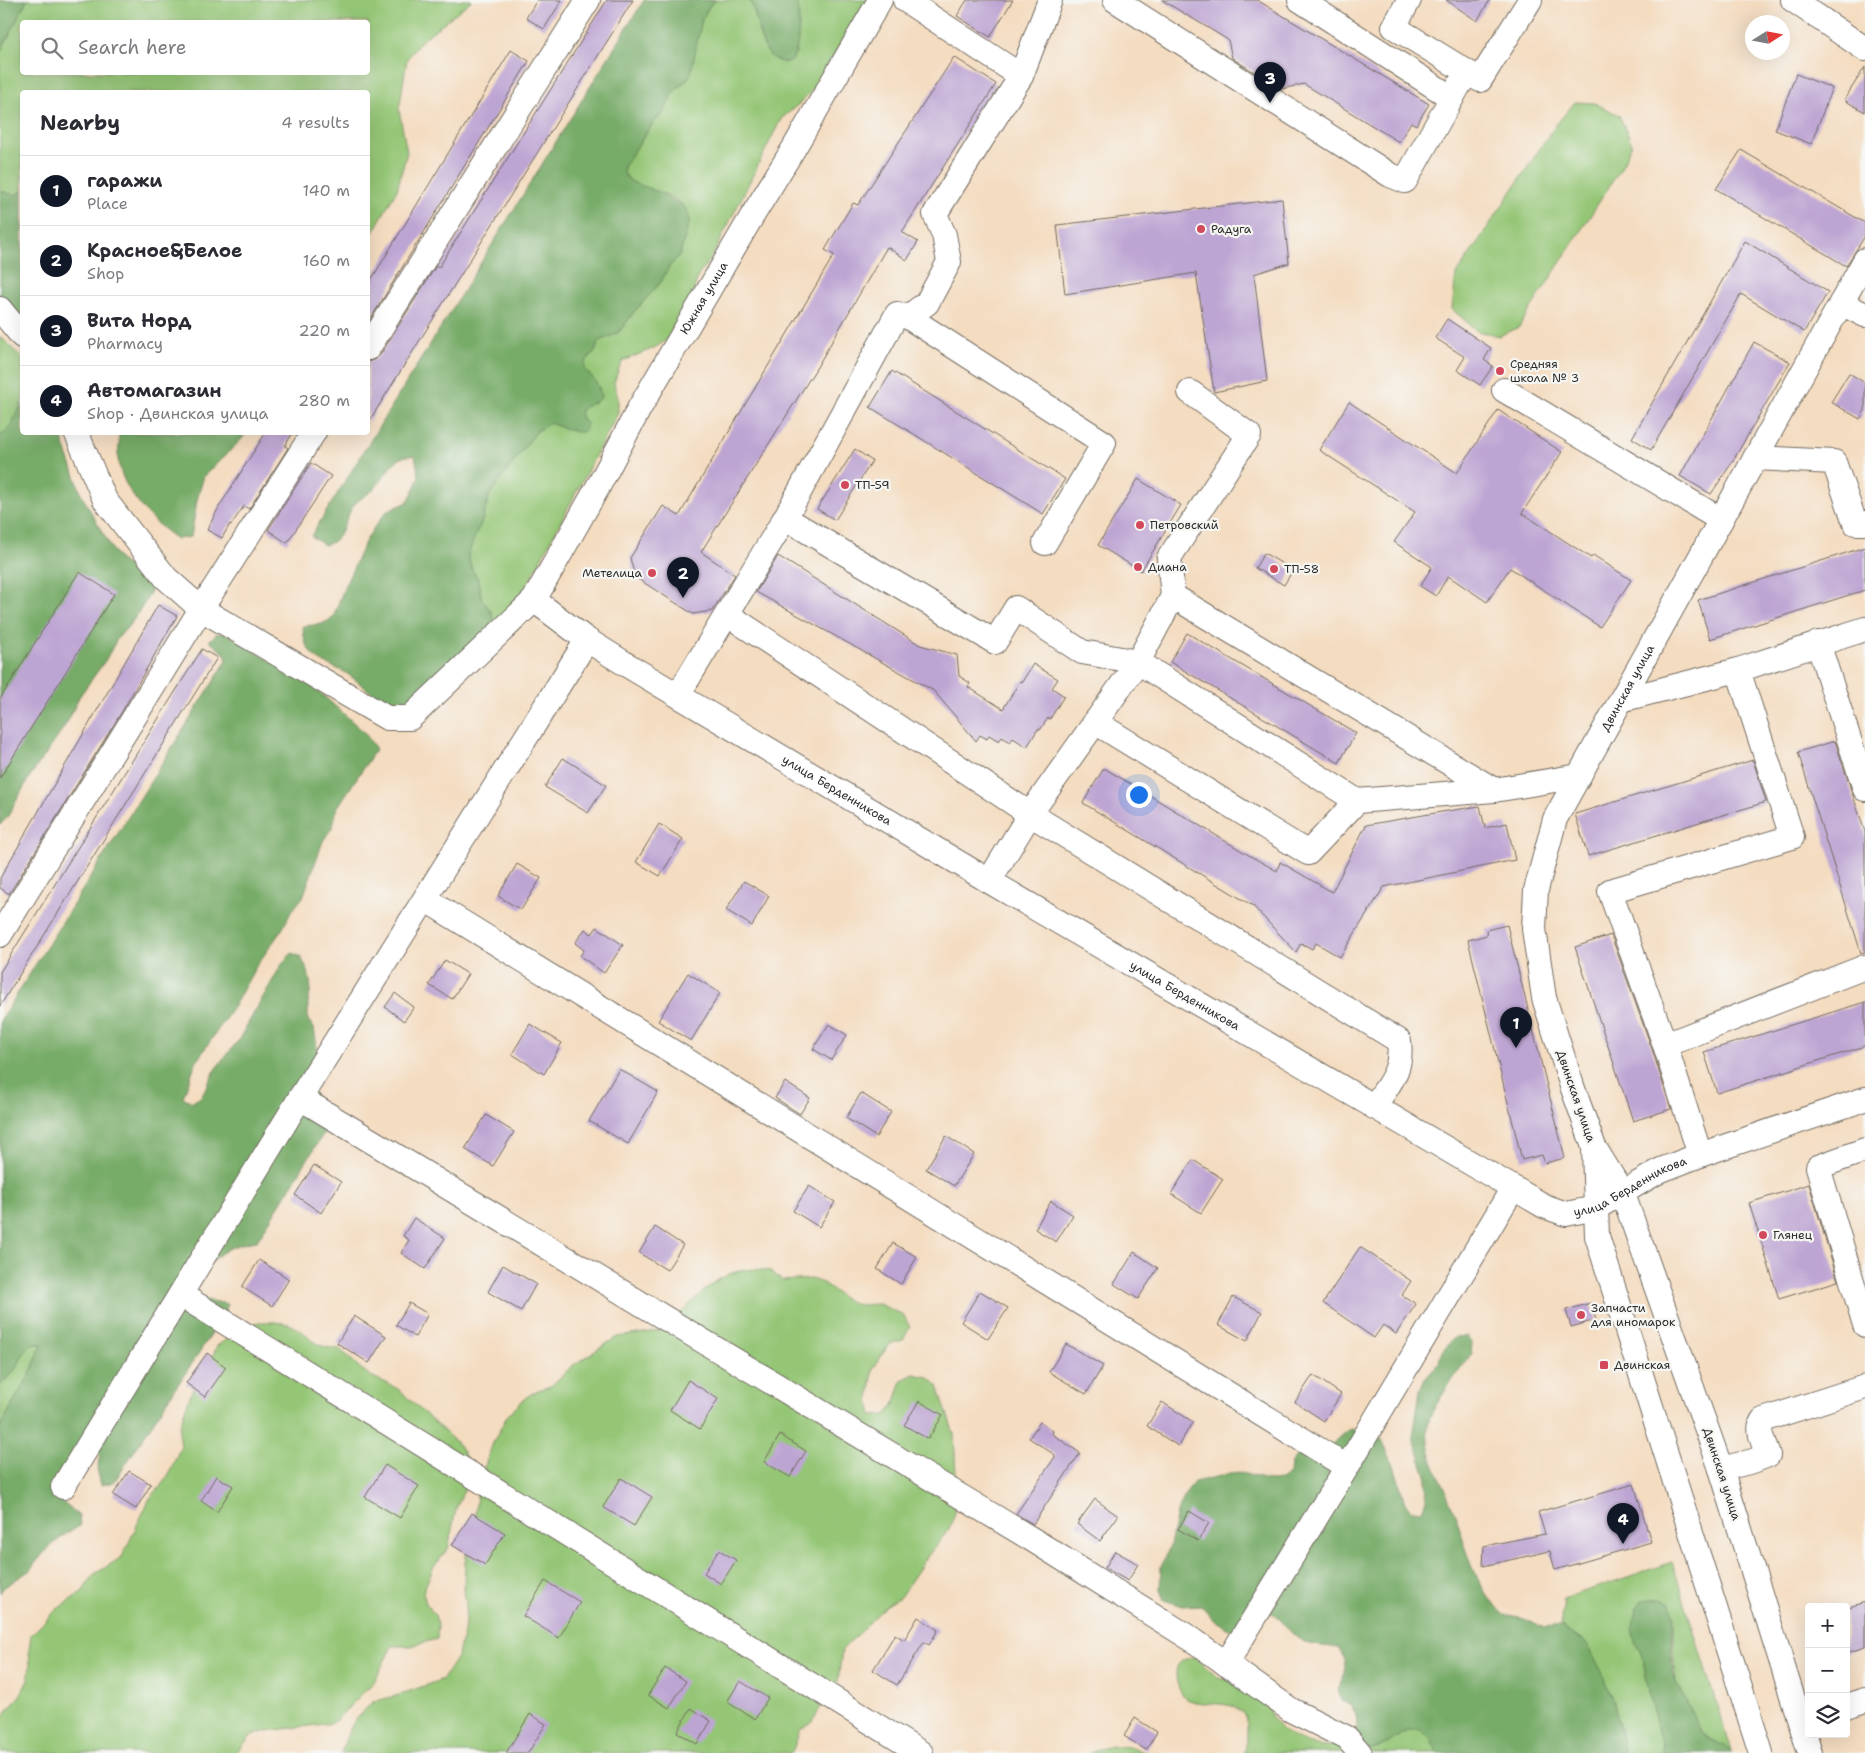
<!DOCTYPE html>
<meta charset="utf-8">
<style>
:root{--surface:#fff;--page:#f2f2f3;--text:#2b2b33;--muted:#7c7c81;--line:#e1e1e2;--accent:#111827}
body{margin:0;font-family:"Shantell Sans",sans-serif;background:var(--page);color:var(--text)}
.controls{position:absolute;right:15px;bottom:15px;display:grid;overflow:hidden;border-radius:5px;box-shadow:0 5px 20px #0002}
.controls button{width:45px;height:45px;display:grid;place-items:center;padding:0;border:0;border-bottom:1px solid var(--line);background:var(--surface);color:var(--text);font:25px sans-serif}
.compass{position:absolute;left:1745px;top:15px;width:45px;height:45px;border-radius:50%;background:var(--surface);box-shadow:0 5px 20px #0002;rotate:79deg}
.you{position:absolute;left:1138px;top:794px;width:18px;height:18px;margin:-12px;border:4px solid #fff;border-radius:50%;background:#1a73e8;box-shadow:0 0 0 8px #1a73e833}
.badge{display:grid;place-items:center;width:32px;height:32px;border-radius:50%;background:var(--accent);color:#fff;font-size:16px;font-weight:700}
.pin{position:absolute;translate:-50% -41px;filter:drop-shadow(0 1px 2px #0008)}
.pin::after{content:'';position:absolute;top:26px;width:18px;height:15px;background:inherit;clip-path:polygon(0 0,100% 0,50% 100%)}
.list{margin:0;padding:0;list-style:none}
h2{display:flex;justify-content:space-between;align-items:center;height:65px;margin:0;padding:0 20px;font-size:21px}
h2 small{font-size:16px;font-weight:400;color:var(--muted)}
.list li{display:grid;grid-template-columns:32px 1fr auto;gap:15px;align-items:center;box-sizing:border-box;height:70px;padding:0 20px;border-top:1px solid var(--line)}
.list b{display:block;font-size:19px;white-space:nowrap}
.list p{margin:0;font-size:16px;white-space:nowrap;color:var(--muted)}
.list em{font-size:16px;font-style:normal;color:var(--muted)}
.icon{flex:none;width:28px;height:28px;fill:none;stroke:currentColor;stroke-width:2;stroke-linecap:round;stroke-linejoin:round}
.map{position:relative;flex:none;width:1865px;height:1753px;overflow:hidden}
.search{position:absolute;background:var(--surface);box-shadow:0 5px 20px #0002;left:20px;top:20px;width:350px;height:55px;display:flex;align-items:center;gap:12px;box-sizing:border-box;padding:0 18px;border-radius:5px;color:var(--muted);font-size:19px}
.panel{position:absolute;background:var(--surface);box-shadow:0 5px 20px #0002;left:20px;top:90px;width:350px;height:345px;border-radius:5px}
.map>svg:first-child{display:block}
.green{fill:#94c676;stroke:#607850;fill-rule:evenodd}
.forest{fill:#77ab67;stroke:#516b49}
.building{fill:#bda5d3}
.lines{fill:none;stroke-linecap:round;stroke-linejoin:round}
.minor-casing{stroke:#71695f;stroke-width:26}
.minor{stroke:#fff;stroke-width:24}
.poi-dot{fill:#d1495b;stroke:#f6f6f2;stroke-width:2}
.labels{text-anchor:middle;dominant-baseline:central;stroke-width:4.5;stroke-linejoin:round;paint-order:stroke}
.poi-label{font-size:12px;fill:#2b2b2b;stroke:#f6f6f2;text-anchor:start}
.street-label{font-size:12px;fill:#2b2b2b;stroke:#f6f6f2}
</style>
<div class="map">
<svg width="1865" height="1753" viewBox="0 0 1865 1753">
<rect width="100%" height="100%" fill="#f6f6f2"/>
<filter id="ink" filterUnits="userSpaceOnUse"><feTurbulence type="fractalNoise" baseFrequency=".02" numOctaves="2"/><feDisplacementMap in="SourceGraphic" scale="10" xChannelSelector="R" yChannelSelector="G"/><feConvolveMatrix kernelMatrix="1 2 1 2 8 2 1 2 1" color-interpolation-filters="sRGB"/></filter>
<filter id="wash" filterUnits="userSpaceOnUse"><feTurbulence type="fractalNoise" baseFrequency=".0096" numOctaves="4" result="noise"/><feDisplacementMap in="SourceGraphic" scale="20" xChannelSelector="R" yChannelSelector="G"/><feGaussianBlur stdDeviation="1.12" result="paint"/><feColorMatrix in="noise" values="0 0 0 0 0 0 0 0 0 0 0 0 0 0 0 0 0 1.4 0 .05"/><feComposite in="paint" operator="in"/></filter>
<g filter="url(#wash)">
<rect width="100%" height="100%" fill="#f4dcc0"/>
<path class="green" d="M27 0H472L421 41 407 59 399 110 407 152 397 190 368 241V92H22V191L15 195 0 191V53ZM22 22H368V72H22Z
M716 0H750C761 22 755 53 784 63L796 54 798 0H871L864 5 813 89 800 103 781 119 713 255 698 276 691 299 667 340 654 348 623 361 619 368 614 383 618 398V413L519 601 490 626 487 605 482 600 477 577 472 570 468 555 477 530 481 524 490 494 536 432 549 423 576 432 582 419 580 412 587 404 594 403 600 389 591 376 585 370 584 363 596 350 598 342 619 332 634 312 661 282 669 267 680 254 690 219C688 215 686 209 682 205 666 187 635 194 623 171L626 163 655 121 663 114 673 92 686 81 702 19 710 5Z
M1575 102 1594 103 1619 115 1632 144 1621 168 1519 327 1499 336 1477 331 1452 309 1456 275 1555 126Z
M0 336 22 358C22 370 25 392 22 403 20 414 9 429 0 436Z
M756 1269 771 1271 782 1281 811 1279 823 1283 846 1300 859 1305 879 1304 903 1315 910 1327 903 1340 889 1344 873 1369 869 1399 872 1416 886 1415 894 1405 902 1380 914 1374 928 1377 938 1386 954 1434 957 1496 955 1513 949 1529 927 1557 900 1597 887 1605 842 1650 838 1682 827 1694 813 1722 800 1730 792 1753H341L348 1733 354 1722 372 1702 399 1695 443 1679 457 1657 464 1632 466 1605 464 1590 465 1563 469 1536 474 1523 478 1485 493 1443 507 1416 525 1398 538 1390 551 1386 572 1366 617 1337 659 1331 671 1326 679 1315 707 1288 718 1280 729 1274 742 1270Z
M258 1322H274L289 1324 303 1332 312 1341 325 1347 340 1349 360 1368 371 1376 398 1389 459 1445 466 1458 467 1483 456 1509 448 1549 433 1568 423 1592 426 1604 435 1615 438 1627 437 1639 411 1646H392L374 1682 333 1723 266 1731 251 1736 236 1753H0V1720L21 1694 28 1680 30 1665 29 1650 31 1635 56 1610 83 1591 93 1575 122 1557 150 1498 160 1487 169 1474 181 1446 179 1431 183 1415 194 1386 211 1360 217 1346 244 1327Z
M33 1344H42L29 1377 22 1387 0 1427V1386L17 1367 26 1349Z
M1672 1562 1731 1751 1701 1733 1695 1723 1693 1712 1676 1683 1674 1662V1614L1636 1608C1634 1625 1632 1639 1642 1654 1646 1674 1649 1695 1654 1715 1657 1729 1664 1739 1662 1753H1625L1614 1702 1591 1651 1585 1642 1562 1626C1559 1613 1565 1610 1562 1599Z
M1195 1657 1218 1678 1228 1680 1237 1677 1263 1685 1272 1719 1282 1730 1294 1738 1307 1743 1320 1747 1346 1744H1387L1407 1730H1421L1431 1740 1437 1753H1243C1247 1747 1247 1738 1247 1730 1248 1695 1209 1708 1189 1700 1178 1695 1173 1675 1178 1665 1182 1659 1189 1658 1195 1657Z
M1112 1746 1132 1747 1146 1753H1089L1094 1750Z"/>
<path class="forest" d="M0 0H27L0 53Z
M644 0H716L710 5 702 19 691 73 686 81 673 92 663 114 654 121 626 163 623 170 626 177 632 182 659 192 682 205 687 210 690 219 680 254 669 267 661 282 634 312 619 332 598 342 596 349 585 363V370C594 378 600 386 601 398 593 404 586 405 580 411L582 419 587 424 583 432H576L549 423 536 432 490 494 481 524 477 531 468 555 472 570 477 577 482 600 491 611 493 618 490 626C472 643 453 660 434 677 425 684 415 695 404 701 401 702 393 704 389 703 379 702 355 677 342 671 318 660 304 656 303 626L322 624 333 618 344 588 366 540 375 526 387 511 406 503 410 498 419 477 415 456C394 453 388 473 376 487 370 494 361 497 355 504 343 518 345 541 324 545L311 536Z
M750 0H798C799 19 801 44 792 61 758 70 760 19 750 0Z
M0 191 15 195 22 191V315L0 300Z
M22 403V432L60 433 82 496 112 549 119 559 154 585 144 604 132 622 117 639 105 661 79 697 69 719 56 740 30 776 8 816 0 825V436C12 427 15 416 22 403Z
M117 433H246L241 440 204 476 197 500 191 537 177 539C152 523 121 489 118 459 117 450 122 441 117 433Z
M217 633 227 634 316 689 364 732 376 749 337 808 333 826 323 841 303 897 291 912 283 928 255 968 234 1006 196 1062 183 1097 192 1102 201 1097 216 1068 238 1041 283 962 292 953 301 957 308 972 310 981 311 990 308 1001V1020L314 1028 319 1059 314 1092 327 1128 257 1241C222 1245 213 1260 191 1285L206 1300 228 1304 223 1316 114 1482 101 1485 97 1469 100 1456 96 1446 69 1479 61 1501 79 1516 80 1526 67 1533 47 1549 29 1571 3 1588 0 1593V1427L22 1387 29 1377 42 1344H33L26 1349 17 1367 0 1386V1021L227 660 225 654 209 641Z
M1466 1336 1472 1344 1471 1354C1461 1369 1432 1406 1429 1421 1423 1448 1438 1473 1448 1497 1465 1535 1469 1578 1499 1610 1508 1618 1516 1617 1527 1620 1533 1621 1538 1625 1544 1628L1562 1626 1585 1642 1591 1651 1602 1672 1614 1702 1625 1753H1437L1431 1740 1421 1730H1407L1387 1744 1374 1749H1359L1355 1735 1357 1725 1356 1714 1351 1706 1342 1701 1337 1691C1345 1670 1352 1669 1338 1648 1323 1645 1313 1648 1299 1639 1285 1630 1284 1617 1266 1611L1233 1631 1214 1620 1201 1605 1183 1606 1164 1600 1160 1590 1161 1567 1170 1546 1177 1513 1187 1491 1194 1482 1238 1472 1270 1481 1281 1480 1290 1474 1291 1462 1298 1454 1321 1455C1331 1446 1339 1435 1351 1429L1381 1438 1395 1468 1405 1503 1412 1510 1422 1511 1426 1500 1427 1478 1413 1437 1420 1390 1425 1379 1439 1363 1441 1353 1455 1337Z
M1662 1598 1671 1603C1677 1628 1667 1659 1676 1684 1680 1693 1688 1701 1692 1710 1696 1717 1695 1725 1700 1732 1708 1741 1725 1743 1732 1753H1662C1664 1739 1657 1729 1654 1715 1649 1695 1646 1674 1642 1654 1631 1638 1630 1615 1642 1600Z"/>
<g id="blocks">
<path class="building" d="M537 0H562L544 29 526 18Z
M607 0H633L368 423V362L374 360 380 355 436 266 439 267Z
M967 0H1013L990 37 957 16Z
M1162 0H1257L1429 104 1416 125 1411 122 1399 142 1304 84 1281 89 1232 58 1228 40Z
M1446 0H1490L1477 21Z
M511 50 529 61 368 323V285Z
M954 57 996 84 902 232 918 242 907 260 887 247 817 367 701 552 735 575 712 611 693 614 635 577 630 558 663 506 679 516 834 255 825 250 853 203 858 205Z
M1865 67V112L1844 100Z
M1796 74 1832 88 1811 144 1775 130Z
M1741 150 1865 223V236L1846 266 1716 189Z
M1282 199 1289 263 1254 274 1267 381 1214 392 1196 273 1065 294 1057 225Z
M1745 241 1828 292 1804 332 1741 294 1651 450 1632 438Z
M1447 319 1491 348 1484 360 1493 366 1480 385 1457 370 1465 357 1435 338Z
M1754 342 1790 362 1731 464 1711 494 1680 476Z
M892 371 1065 479 1043 514 870 407Z
M1849 373 1865 383V410L1860 419 1831 402Z
M1349 402 1457 473 1498 410 1562 452 1522 513 1591 558 1593 555 1631 580 1600 627 1510 568 1487 602 1448 576 1436 596 1420 586 1432 567 1394 542 1415 512 1319 450Z
M266 432H293L285 446 288 448 249 509 244 506 231 525 230 524 222 538 207 530 219 507Z
M855 449 872 461 835 520 817 509Z
M311 463 331 476 287 543 268 530Z
M1138 479 1181 505 1141 571 1098 545Z
M1865 547V590L1710 639 1698 600Z
M1264 553 1293 570 1284 585 1255 568Z
M778 556 920 645 957 655 959 676 970 683 968 687 1003 709 1020 681 1022 682 1033 664 1058 679 1052 688 1064 696 1050 719 1048 718 1040 730 1038 729 1027 747 1013 738 1010 742 1002 737 999 741 989 735 987 739 980 735 976 741 934 691 756 592Z
M79 572 114 594 0 778V699Z
M158 605 177 616 121 713 9 894 0 888V878Z
M1187 633 1356 733 1339 763 1170 662Z
M202 649 217 658 0 1006V972Z
M1835 741 1865 832V952L1861 953 1798 752Z
M563 758 606 785 588 813 545 787Z
M1753 760 1766 802 1588 856 1575 814Z
M1104 768 1252 857 1277 871 1280 862 1332 892 1366 825 1435 813 1480 806 1485 828 1507 823 1515 860 1384 887 1340 957 1316 943 1312 949 1301 943 1296 952 1253 906 1083 803Z
M659 824 683 839 660 876 636 862Z
M517 864 541 878 521 910 498 896Z
M744 881 769 896 752 926 726 910Z
M1507 925 1565 1158 1545 1163 1542 1155 1522 1160 1468 940 1487 935 1486 930Z
M597 927 623 945 604 973 580 956 584 950 575 943 585 929 592 934Z
M1611 935 1652 1049 1671 1109 1633 1121 1575 947Z
M445 960 468 974 452 999 429 985Z
M688 973 720 993 691 1041 658 1021Z
M395 993 414 1007 404 1021 385 1007Z
M1865 1002V1046L1717 1093 1704 1052Z
M530 1024 562 1043 544 1074 512 1054Z
M829 1024 847 1035 831 1060 813 1049Z
M619 1069 658 1092 628 1144 589 1121Z
M785 1082 810 1098 800 1114 775 1098Z
M861 1093 891 1112 876 1137 846 1118Z
M486 1115 514 1132 493 1166 465 1149Z
M946 1136 974 1154 954 1186 926 1169Z
M1193 1160 1223 1179 1201 1213 1171 1194Z
M314 1165 341 1182 321 1213 295 1195Z
M1809 1184 1838 1281 1779 1299 1749 1203Z
M809 1186 835 1202 819 1227 793 1211Z
M1051 1201 1073 1215 1056 1242 1035 1229Z
M414 1218 445 1238 425 1269 401 1253 409 1240 403 1236Z
M655 1227 683 1245 667 1270 639 1253Z
M893 1243 917 1257 901 1284 877 1269Z
M1360 1247 1411 1281 1402 1295 1416 1304 1396 1334 1383 1325 1374 1338 1323 1303Z
M1134 1252 1158 1268 1138 1299 1114 1284Z
M259 1260 289 1279 272 1306 242 1287Z
M503 1265 536 1284 521 1311 488 1292Z
M980 1291 1008 1308 988 1339 961 1322Z
M1233 1297 1262 1312 1247 1341 1218 1325Z
M409 1303 428 1314 415 1337 396 1325Z
M1591 1303 1596 1320 1571 1327 1566 1310Z
M354 1316 386 1336 369 1363 337 1343Z
M1066 1344 1103 1366 1086 1394 1049 1372Z
M207 1353 226 1367 205 1397 186 1383Z
M1313 1375 1341 1394 1324 1421 1295 1402Z
M688 1380 718 1399 700 1429 670 1410Z
M919 1401 943 1415 928 1439 904 1425Z
M1162 1402 1193 1422 1178 1446 1147 1426Z
M1040 1422 1053 1431 1052 1434 1080 1453 1033 1524 1016 1514 1055 1457V1455L1029 1438Z
M780 1435 806 1451 790 1477 764 1462Z
M385 1465 419 1486 400 1518 365 1497Z
M129 1471 151 1484 136 1509 113 1495Z
M216 1476 233 1486 217 1512 201 1501Z
M621 1478 652 1497 634 1526 603 1507Z
M1634 1484 1651 1542 1555 1570 1550 1551 1483 1566 1484 1546 1545 1534 1538 1512Z
M1095 1499 1118 1516 1100 1541 1077 1524Z
M1189 1511 1209 1523 1198 1541 1178 1529Z
M472 1513 505 1533 485 1565 452 1545Z
M719 1550 736 1560 721 1584 704 1573Z
M1115 1551 1138 1564 1128 1581 1105 1568Z
M545 1581 580 1602 559 1638 523 1616Z
M1865 1602V1647L1846 1653V1608Z
M918 1617 938 1630 929 1645 924 1642 897 1685 873 1670 895 1634 904 1640Z
M665 1668 686 1681 669 1708 648 1695Z
M740 1681 768 1698 755 1719 727 1702Z
M691 1708 711 1721 697 1744 677 1732Z
M530 1714 546 1724 528 1753H506Z
M1135 1718 1157 1732 1146 1750 1124 1736Z"/>
</g>
</g>
<g filter="url(#ink)">
<use href="#blocks" fill-opacity="0" stroke="#71695f" stroke-width="1"/>
<g class="lines">
<defs>
<g id="minor">
<path d="M905 0 1021 76"/>
<path d="M1115 0 1390 175 1405 181 1459 85 1468 73"/>
<path d="M1300 0 1452 98"/>
<path d="M1409 0 1394 27 1480 80 1530 0"/>
<path d="M1793 0 1865 49"/>
<path d="M1841 303 1865 315"/>
<path d="M0 309 22 336"/>
<path d="M908 317 927 303 949 262 944 235 935 214 1021 76 1050 0"/>
<path d="M368 348 588 0"/>
<path d="M1504 390 1721 520"/>
<path id="s1" d="M76 432 105 500 166 578 201 609 387 718H410L534 600 599 485 640 407 751 218 794 148 880 0"/>
<path d="M1755 458 1834 462 1855 523H1865"/>
<path d="M785 518 995 642 1016 608 1082 652 1138 662 1357 801 1494 790 1579 776"/>
<path d="M1173 596 1169 558 1249 435 1190 392"/>
<path id="s2" d="M534 600 587 640 632 668 989 881 1544 1206 1566 1214 1596 1208 1661 1170 1700 1155 1865 1099"/>
<path d="M728 615 1030 814 1399 1041C1403 1071 1389 1083 1374 1107"/>
<path d="M1818 643 1865 789"/>
<path d="M678 695 785 518 897 314 908 317 1104 443 1045 543"/>
<path d="M1621 700 1738 670 1865 629"/>
<path d="M1095 722 1308 853 1357 801"/>
<path d="M989 881 1030 814 1138 662 1173 596 1494 790"/>
<path d="M426 900 1347 1467"/>
<path d="M0 935 201 609 314 432"/>
<path d="M1665 1045 1865 967"/>
<path d="M300 1098 1033 1540 1193 1640 1291 1710 1347 1738 1360 1753"/>
<path d="M1594 1149 1597 1236 1761 1753"/>
<path d="M1865 1150 1818 1167 1865 1325"/>
<path d="M1700 1155 1665 1045 1610 891 1792 837 1738 670"/>
<path d="M181 1295 921 1753"/>
<path d="M1721 1469 1753 1461 1768 1455C1764 1445 1756 1429 1763 1420L1865 1387"/>
<path d="M63 1487 300 1098 587 640"/>
<path d="M1226 1664 1347 1467 1513 1188"/>
<path d="M1846 1706 1865 1700"/>
<path id="s3" d="M1810 1753 1721 1469 1623 1194 1594 1147 1572 1086 1544 998 1534 929 1536 890 1555 819 1865 260"/>
</g>
</defs>
<use href="#minor" class="minor-casing"/>
<use href="#minor" class="minor"/>
</g>
</g>
<g class="poi-dot">
<circle cx="1201" cy="229" r="5"/>
<circle cx="1500" cy="371" r="5"/>
<circle cx="845" cy="485" r="5"/>
<circle cx="1140" cy="525" r="5"/>
<circle cx="1138" cy="567" r="5"/>
<circle cx="1274" cy="569" r="5"/>
<circle cx="652" cy="573" r="5"/>
<circle cx="1763" cy="1235" r="5"/>
<circle cx="1581" cy="1315" r="5"/>
<rect x="1599" y="1360" width="10" height="10" rx="2.5"/>
</g>
<g class="labels">
<g class="poi-label">
<text x="1211" y="229">Радуга</text>
<text x="1510" y="364">Средняя<tspan x="1510" dy="14">школа № 3</tspan></text>
<text x="855" y="485">ТП-59</text>
<text x="1150" y="525">Петровский</text>
<text x="1148" y="567">Диана</text>
<text x="1284" y="569">ТП-58</text>
<text x="642" y="573" text-anchor="end">Метелица</text>
<text x="1773" y="1235">Глянец</text>
<text x="1591" y="1308">Запчасти<tspan x="1591" dy="14">для иномарок</tspan></text>
<text x="1614" y="1365">Двинская</text>
</g>
<g class="street-label">
<text stroke="none"><textPath href="#s1" startOffset="976">Южная улица</textPath></text>
<text stroke="none"><textPath href="#s3" startOffset="1134">Двинская улица</textPath></text>
<text stroke="none"><textPath href="#s2" startOffset="358">улица Берденникова</textPath></text>
<text stroke="none"><textPath href="#s2" startOffset="762">улица Берденникова</textPath></text>
<text transform="translate(1576 1096) rotate(71)">Двинская улица</text>
<text stroke="none"><textPath href="#s2" startOffset="1272">улица Берденникова</textPath></text>
<text transform="translate(1722 1474) rotate(72)">Двинская улица</text>
</g>
</g>
</svg>
<div class="controls">
<button>+</button>
<button>−</button>
<button><svg class="icon" aria-label="layers" viewBox="0 0 24 24"><path d="M12 4l9 5-9 5-9-5zM3 14l9 5 9-5"/></svg></button>
</div>
<svg class="compass" viewBox="-18 -18 36 36"><path d="M0-13l5 13h-10z" fill="#e53935"/><path d="M0 13l5-13h-10z" fill="#7c7c81"/></svg>
<div class="you"></div>
<div class="pin badge" style="left:1516px;top:1048px">1</div>
<div class="pin badge" style="left:683px;top:598px">2</div>
<div class="pin badge" style="left:1270px;top:103px">3</div>
<div class="pin badge" style="left:1623px;top:1544px">4</div>
<div class="search"><svg class="icon" aria-label="search" viewBox="0 0 24 24"><circle cx="10" cy="10" r="6"/><path d="M15 15l6 6"/></svg>Search here</div>
<section class="panel">
<h2>Nearby<small>4 results</small></h2>
<ul class="list">
<li><span class="badge">1</span><div><b>гаражи</b><p>Place</p></div><em>140 m</em></li>
<li><span class="badge">2</span><div><b>Красное&amp;Белое</b><p>Shop</p></div><em>160 m</em></li>
<li><span class="badge">3</span><div><b>Вита Норд</b><p>Pharmacy</p></div><em>220 m</em></li>
<li><span class="badge">4</span><div><b>Автомагазин</b><p>Shop · Двинская улица</p></div><em>280 m</em></li>
</ul>
</section>
</div>
